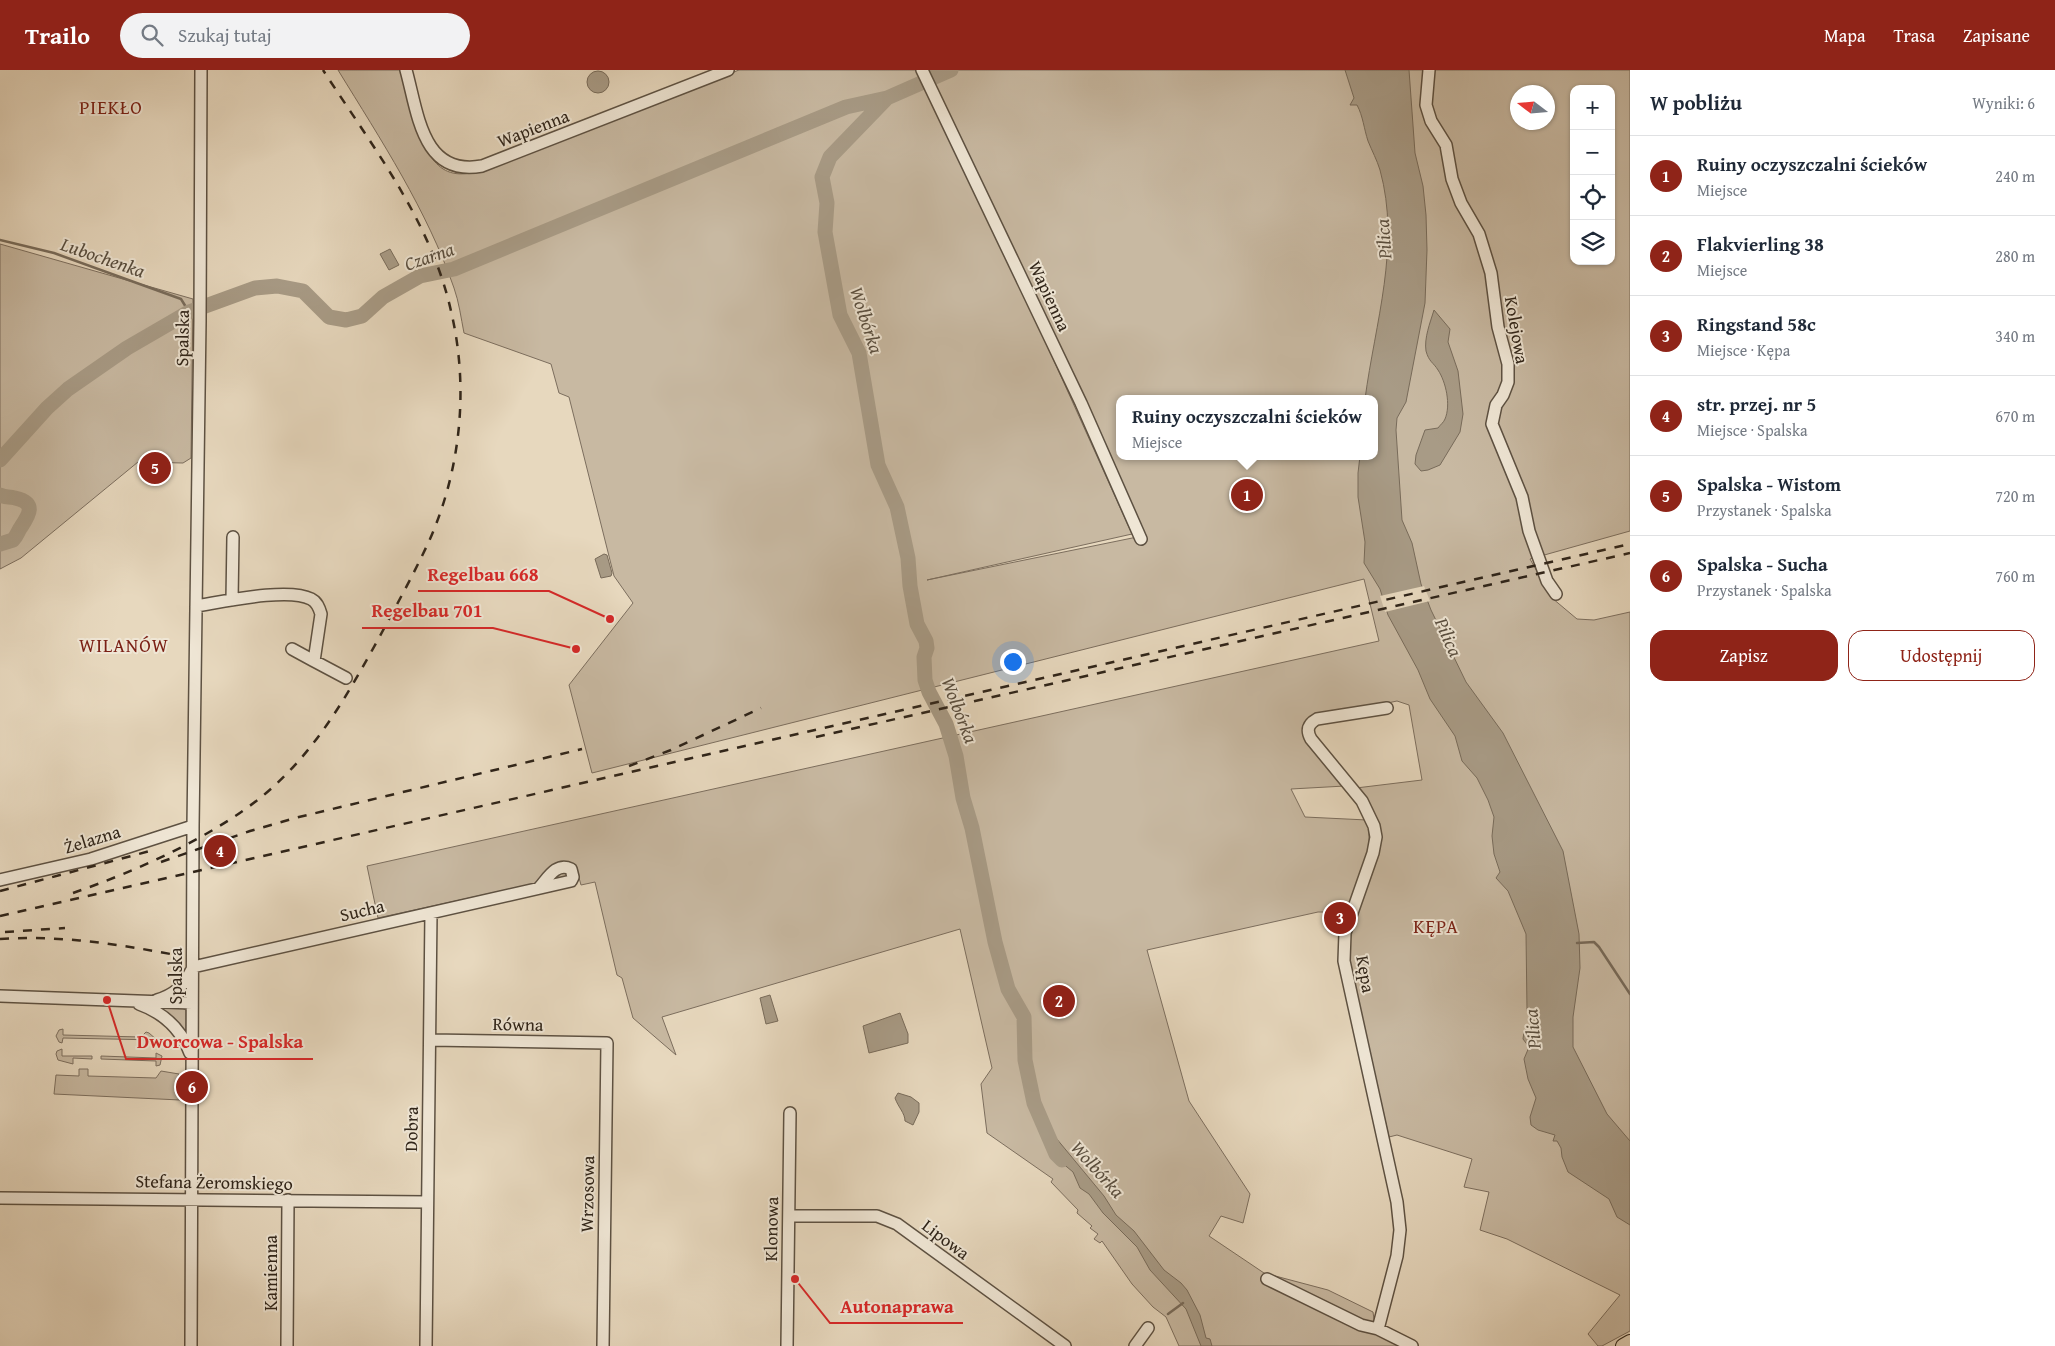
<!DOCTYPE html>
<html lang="pl">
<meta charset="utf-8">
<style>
:root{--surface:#fff;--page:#f2f2f3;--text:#1f2937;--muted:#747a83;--line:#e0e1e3;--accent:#8f2418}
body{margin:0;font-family:"Gentium Book Plus",serif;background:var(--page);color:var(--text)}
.controls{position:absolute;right:15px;top:15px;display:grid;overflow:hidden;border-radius:10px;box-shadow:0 1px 4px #0004}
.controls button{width:45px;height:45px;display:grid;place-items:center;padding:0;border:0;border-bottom:1px solid var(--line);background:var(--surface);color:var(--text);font:25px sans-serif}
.compass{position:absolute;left:1510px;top:15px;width:45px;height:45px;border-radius:50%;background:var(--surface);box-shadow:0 1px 4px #0004;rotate:286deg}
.you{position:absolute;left:1012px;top:591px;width:18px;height:18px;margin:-12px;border:4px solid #fff;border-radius:50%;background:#1a73e8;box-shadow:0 0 0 8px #1a73e833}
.badge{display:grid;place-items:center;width:32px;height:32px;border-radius:50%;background:var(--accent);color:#fff;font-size:16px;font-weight:700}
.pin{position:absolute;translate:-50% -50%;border:2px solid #fff;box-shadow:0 1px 5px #0006}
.popup{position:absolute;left:1116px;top:325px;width:262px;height:65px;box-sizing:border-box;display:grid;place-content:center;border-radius:10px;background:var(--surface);filter:drop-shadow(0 1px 4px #0005);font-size:16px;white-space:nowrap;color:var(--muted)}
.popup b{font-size:19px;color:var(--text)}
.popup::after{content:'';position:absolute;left:50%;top:100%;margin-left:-10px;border:10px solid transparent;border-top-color:var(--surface)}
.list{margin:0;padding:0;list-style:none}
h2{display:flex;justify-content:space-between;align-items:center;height:65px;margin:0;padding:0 20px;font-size:21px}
h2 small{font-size:16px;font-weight:400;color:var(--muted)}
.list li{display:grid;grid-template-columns:32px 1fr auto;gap:15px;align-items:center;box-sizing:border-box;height:80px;padding:0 20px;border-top:1px solid var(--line)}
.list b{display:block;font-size:19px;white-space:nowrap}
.list p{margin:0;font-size:16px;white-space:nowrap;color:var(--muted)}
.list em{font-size:16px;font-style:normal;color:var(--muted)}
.actions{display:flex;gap:10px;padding:15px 20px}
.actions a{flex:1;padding:11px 0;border:1px solid var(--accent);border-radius:15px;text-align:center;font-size:18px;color:var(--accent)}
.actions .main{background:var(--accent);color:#fff}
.icon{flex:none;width:28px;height:28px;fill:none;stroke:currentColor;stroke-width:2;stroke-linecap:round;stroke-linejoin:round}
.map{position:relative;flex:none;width:1630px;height:1276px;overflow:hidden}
header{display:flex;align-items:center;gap:30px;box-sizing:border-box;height:70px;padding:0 25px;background:var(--accent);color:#fff}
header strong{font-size:24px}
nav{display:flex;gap:28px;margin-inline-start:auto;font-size:18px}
.search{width:350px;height:45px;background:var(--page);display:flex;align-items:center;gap:12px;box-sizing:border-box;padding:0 18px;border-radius:28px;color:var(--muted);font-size:19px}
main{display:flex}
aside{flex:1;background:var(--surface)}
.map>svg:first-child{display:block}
.green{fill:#c8b9a2;stroke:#7c6e5e;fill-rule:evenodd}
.water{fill:#a89b86;stroke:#786b5a}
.pier{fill:#e7d8be}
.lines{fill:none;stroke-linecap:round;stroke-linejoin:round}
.stream{stroke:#786b5a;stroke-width:2.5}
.river{stroke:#a89b86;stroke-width:15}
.minor-casing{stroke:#5d5142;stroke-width:14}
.major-casing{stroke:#2f2419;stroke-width:16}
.minor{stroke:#efe6d5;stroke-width:11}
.major{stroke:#e7d8be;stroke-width:14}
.rail{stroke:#2f2419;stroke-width:2.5;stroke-dasharray:9 9;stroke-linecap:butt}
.labels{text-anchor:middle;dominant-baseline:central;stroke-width:4;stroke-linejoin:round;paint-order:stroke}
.street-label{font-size:18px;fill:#2f2419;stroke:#efe6d5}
.neighbourhood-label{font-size:19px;letter-spacing:1px;fill:#7a1f14;stroke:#efe6d5}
.water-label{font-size:19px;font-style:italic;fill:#594e3f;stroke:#efe6d5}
.leader{fill:none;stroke:#d62828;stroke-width:2}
.callout-dot{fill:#d62828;stroke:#efe6d5;stroke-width:2}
.callout-label{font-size:19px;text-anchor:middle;font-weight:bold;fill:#d62828;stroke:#efe6d5;stroke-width:4;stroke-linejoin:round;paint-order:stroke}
</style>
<header>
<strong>Trailo</strong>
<div class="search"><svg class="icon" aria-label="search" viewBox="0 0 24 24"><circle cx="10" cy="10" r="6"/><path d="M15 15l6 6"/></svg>Szukaj tutaj</div>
<nav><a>Mapa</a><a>Trasa</a><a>Zapisane</a></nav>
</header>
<main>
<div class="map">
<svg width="1630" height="1276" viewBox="0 0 1630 1276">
<rect width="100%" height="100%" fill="#e7d8be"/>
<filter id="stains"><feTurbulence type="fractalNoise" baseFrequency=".004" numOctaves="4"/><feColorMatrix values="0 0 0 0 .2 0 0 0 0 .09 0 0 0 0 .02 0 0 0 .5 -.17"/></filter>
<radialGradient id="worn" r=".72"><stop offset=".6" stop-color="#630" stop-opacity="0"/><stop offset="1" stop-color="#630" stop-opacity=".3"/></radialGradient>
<path class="green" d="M338 0H401C405 15 410 30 414 45 425 80 436 116 481 100L739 0H918L1023 222 1132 464 927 510 1142 466 926 0H1630V461L1530 489 1552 528 1577 549 1594 550 1630 542V1261L1602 1276H1598L1588 1264 1620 1225 1507 1169 1480 1160 1489 1122 1464 1117 1472 1089 1397 1065 1389 1067 1350 897V861L1378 755C1373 740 1366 730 1356 718L1422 710 1409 635 1397 631 1345 642 1304 657 1345 716 1291 719 1305 747 1367 750C1375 784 1359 810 1348 842H1318L1147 880 1189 1031 1250 1124 1243 1153 1221 1146 1209 1166 1264 1203 1328 1220 1373 1242 1376 1264 1399 1276H1179L1166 1247 1153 1237 1132 1214 1102 1171 1100 1173 1094 1169 1098 1164 1090 1158 1092 1156 1077 1143 1078 1140 1051 1112 1053 1109 987 1063 981 1014 992 998 960 859 662 947 676 985 633 948 622 908 617 905 595 812 581 815 578 804 378 848 367 796 1379 571 1364 509 592 703 569 615 633 533 614 506 569 327 559 323 551 294 464 263C461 248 459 232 454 218 427 140 381 70 338 0ZM1574 19H1611V191H1574ZM1518 22H1548V52H1518ZM1120 329H1374V386H1120Z
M0 174 193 229 191 388 183 393 138 392 21 488 0 499Z
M163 937 182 938 186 940V963L160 939Z
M63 959V965L141 967 146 962 149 963 157 970 63 968 62 973 59 972 56 966 59 960Z
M62 979V986H92V989L73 988V994L58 990 56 984 57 981Z
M156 983 162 986 160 995 156 996V991L101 989V986L156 988Z
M79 999H88V1006L156 1008 161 1001 179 1004 180 1030 54 1024 56 1005 79 1006Z"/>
<path class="water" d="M1345 0H1409L1415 83 1423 116 1426 145 1427 180 1425 233 1406 332 1397 348 1396 360 1402 450 1412 473 1421 514 1431 540 1466 612 1503 663 1563 781 1579 864 1580 898 1573 947V977L1607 1044 1630 1071V1155L1617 1147 1609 1129 1568 1102 1562 1087 1561 1078 1557 1071H1553L1555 1065 1538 1060 1531 1055 1530 1047 1536 1028 1528 1009 1524 989 1529 977 1523 969 1524 962 1532 950 1527 940 1526 864 1508 821 1496 808 1500 802 1494 784 1492 766 1494 747 1488 730 1477 708 1462 691 1455 666 1430 629 1418 600 1388 545 1380 519 1364 493 1365 472 1358 427V403L1360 386H1374V329H1365C1375 253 1401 176 1380 100 1377 90 1372 81 1368 71 1364 59 1363 46 1357 35H1350L1354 28Z
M587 12a11 11 0 1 1 22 0a11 11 0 1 1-22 0Z
M390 179 399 195 389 200 380 184Z
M1434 240 1450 259 1448 272 1458 301 1463 344 1460 362 1440 395 1428 400 1421 401 1415 394 1416 385 1425 360 1438 358C1440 355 1444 352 1445 349 1451 335 1446 312 1438 300 1433 292 1429 292 1426 281 1424 268 1430 253 1434 240Z
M604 484 607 485 612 503 611 506 601 508 595 489Z
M770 925 778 951 766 954 760 928Z
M900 943 908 964V973L869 983 863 956Z
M898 1023 911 1027 919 1033V1042L913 1055 905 1051C905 1043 898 1037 895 1028Z
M1056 1068 1104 1126 1116 1145 1134 1161 1164 1200 1181 1213 1187 1220 1200 1245 1206 1268 1210 1269 1212 1276H1201L1186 1239 1150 1200 1137 1177 1103 1143 1089 1124 1080 1118 1073 1102 1049 1082 1048 1077Z"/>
<path class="pier" d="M1424 516 1430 531 1385 542 1380 526Z"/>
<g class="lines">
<path class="stream" d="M0 170 54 183 181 229 189 242
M1577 873 1594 872 1599 877 1630 924
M1168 1244 1183 1233"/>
<path class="river" d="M951 0 887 28 830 87 822 107 827 133 825 162 840 245 859 283 878 395 897 437 908 488 910 516 917 554 926 571 927 578 924 587 925 610 929 622 946 654 956 686 963 728 972 758 995 872 1008 919 1024 947 1025 990 1034 1033 1056 1084 1062 1090
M0 390 47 338 68 319 127 278 189 242 255 218 277 216 303 221 329 247 346 250 362 246 383 227 420 206 454 199 846 37 887 28
M0 425C6 428 9 426 15 428 37 433 29 445 21 457 18 461 17 466 13 470L0 474"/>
<defs>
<path id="minor" d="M406 0C418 43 422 107 482 96L728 0
M922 0 1081 333 1141 469
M1429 0 1426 35 1431 51 1446 75 1452 109 1461 133 1479 164 1491 203 1498 257 1508 294V312L1503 325 1496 335 1492 354 1522 427 1529 461 1547 511 1556 524
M232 530 233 467
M196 536C222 532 288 517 311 529 317 532 319 537 321 544L314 591 346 608
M292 579 314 591
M0 810 91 789 193 756
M193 897 571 811 573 807 571 799C556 792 548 808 539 818
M0 926 192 933
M157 930C174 925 184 916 191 901
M139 934C164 943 181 959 190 983
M430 970 607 973 603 1276
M0 1128 427 1132
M789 1146H877L897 1154 1065 1276
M1267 1209 1361 1255 1378 1259 1412 1276
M1378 1259 1397 1186 1400 1160 1397 1132 1344 891 1345 863 1373 783 1376 767 1374 756 1362 731 1311 669C1306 660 1308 654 1317 649L1387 638
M191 1276 193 756 200 251 201 0
M287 1276 288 1130
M426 1276 431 843
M787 1276 790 1043
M1135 1276 1148 1258"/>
<path id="major" d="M1623 1276 1630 1272"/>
</defs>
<use href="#minor" class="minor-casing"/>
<use href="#major" class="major-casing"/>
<use href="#minor" class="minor"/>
<use href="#major" class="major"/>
<path class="rail" d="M816 667 1630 483
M629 696 671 680 761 638
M161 792 250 761 295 748 582 679
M0 821 150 781
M73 823C136 801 213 767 265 724 317 680 348 624 380 566 397 534 415 502 430 469 461 398 469 317 451 241 431 151 372 76 323 0
M0 846 1630 474
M5 862 65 858
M0 869C60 865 117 874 176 885"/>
</g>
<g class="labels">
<g class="street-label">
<text transform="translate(533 58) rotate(-21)">Wapienna</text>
<text transform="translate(1050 226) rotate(65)">Wapienna</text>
<text transform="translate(1517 260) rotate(80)">Kolejowa</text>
<text transform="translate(182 268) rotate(-89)">Spalska</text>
<text transform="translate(92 769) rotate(-17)">Żelazna</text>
<text transform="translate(362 840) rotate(-13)">Sucha</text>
<text transform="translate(1366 904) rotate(80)">Kępa</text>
<text transform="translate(175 906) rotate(-90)">Spalska</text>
<text transform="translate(518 954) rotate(1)">Równa</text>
<text transform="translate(411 1059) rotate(-89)">Dobra</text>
<text transform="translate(214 1112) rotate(1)">Stefana Żeromskiego</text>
<text transform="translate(587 1124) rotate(-89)">Wrzosowa</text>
<text transform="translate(771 1159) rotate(-89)">Klonowa</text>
<text transform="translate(946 1169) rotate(37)">Lipowa</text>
<text transform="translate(270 1203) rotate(-90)">Kamienna</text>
</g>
<g class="neighbourhood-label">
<text x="111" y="37">PIEKŁO</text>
<text x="124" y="575">WILANÓW</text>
<text x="1436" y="856">KĘPA</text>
</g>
<g class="water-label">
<text transform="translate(1383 169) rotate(-94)">Pilica</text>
<text transform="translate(429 186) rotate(-19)">Czarna</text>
<text transform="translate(103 187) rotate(19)">Lubochenka</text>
<text transform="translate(867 250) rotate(72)">Wolbórka</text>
<text transform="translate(1449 567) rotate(66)">Pilica</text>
<text transform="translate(960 640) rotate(69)">Wolbórka</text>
<text transform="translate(1532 959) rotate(-95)">Pilica</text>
<text transform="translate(1098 1099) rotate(48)">Wolbórka</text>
</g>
</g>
<path class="leader" d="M610 549L549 521H418M576 579L493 558H362M107 930L126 989H313M795 1209L830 1253H963"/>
<g class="callout-dot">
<circle cx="610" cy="549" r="5"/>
<circle cx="576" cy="579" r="5"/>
<circle cx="107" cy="930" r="5"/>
<circle cx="795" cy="1209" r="5"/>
</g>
<g class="callout-label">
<text x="483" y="511">Regelbau 668</text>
<text x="427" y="547">Regelbau 701</text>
<text x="220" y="978">Dworcowa - Spalska</text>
<text x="897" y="1243">Autonaprawa</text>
</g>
<rect width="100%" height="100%" filter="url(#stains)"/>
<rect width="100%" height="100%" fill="url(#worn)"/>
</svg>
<div class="controls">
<button>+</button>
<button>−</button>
<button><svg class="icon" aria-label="locate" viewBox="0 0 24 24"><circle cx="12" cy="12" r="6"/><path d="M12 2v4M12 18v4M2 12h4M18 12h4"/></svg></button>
<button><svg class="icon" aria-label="layers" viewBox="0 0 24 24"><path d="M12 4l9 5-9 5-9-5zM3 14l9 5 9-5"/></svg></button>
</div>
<svg class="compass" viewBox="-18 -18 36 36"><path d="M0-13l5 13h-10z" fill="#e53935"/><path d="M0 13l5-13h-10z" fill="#747a83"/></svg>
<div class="you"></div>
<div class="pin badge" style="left:1247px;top:425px">1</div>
<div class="popup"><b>Ruiny oczyszczalni ścieków</b>Miejsce</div>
<div class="pin badge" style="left:1059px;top:931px">2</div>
<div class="pin badge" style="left:1340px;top:848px">3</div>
<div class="pin badge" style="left:220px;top:781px">4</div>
<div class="pin badge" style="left:155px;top:398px">5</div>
<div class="pin badge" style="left:192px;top:1017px">6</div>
</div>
<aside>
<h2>W pobliżu<small>Wyniki: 6</small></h2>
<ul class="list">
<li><span class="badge">1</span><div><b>Ruiny oczyszczalni ścieków</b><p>Miejsce</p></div><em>240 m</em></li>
<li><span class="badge">2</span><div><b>Flakvierling 38</b><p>Miejsce</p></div><em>280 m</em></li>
<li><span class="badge">3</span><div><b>Ringstand 58c</b><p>Miejsce · Kępa</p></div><em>340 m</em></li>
<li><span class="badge">4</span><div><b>str. przej. nr 5</b><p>Miejsce · Spalska</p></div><em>670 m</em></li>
<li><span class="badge">5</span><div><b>Spalska - Wistom</b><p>Przystanek · Spalska</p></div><em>720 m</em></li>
<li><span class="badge">6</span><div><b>Spalska - Sucha</b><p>Przystanek · Spalska</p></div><em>760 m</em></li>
</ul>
<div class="actions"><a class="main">Zapisz</a><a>Udostępnij</a></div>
</aside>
</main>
